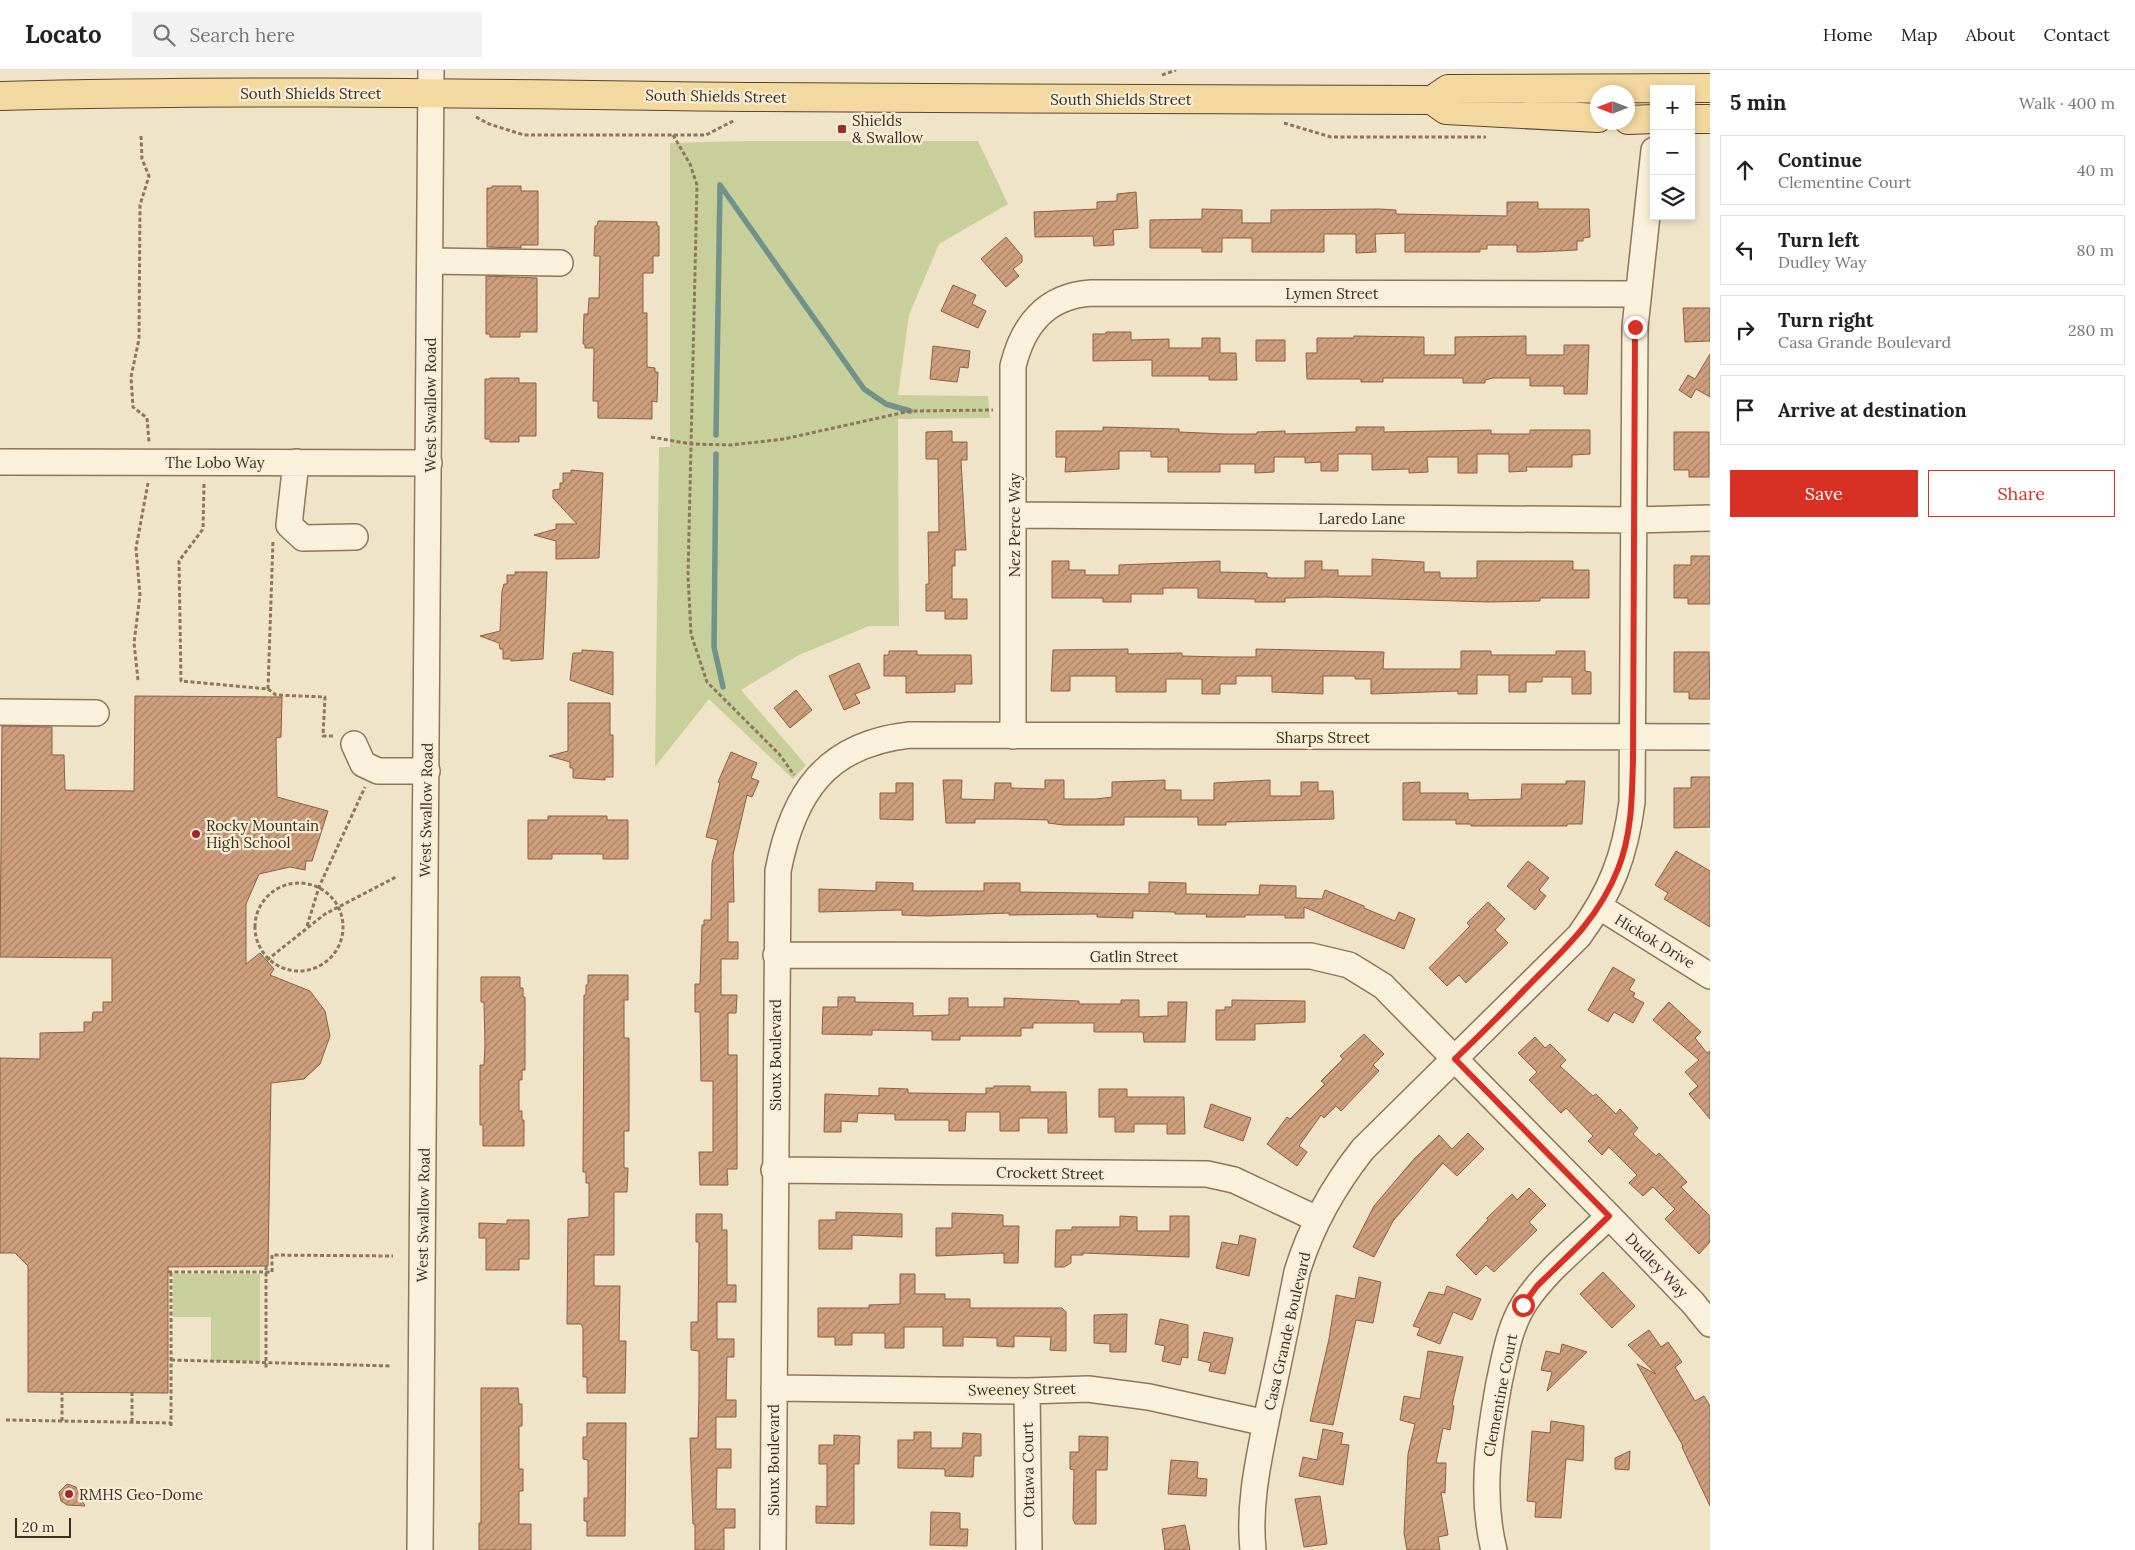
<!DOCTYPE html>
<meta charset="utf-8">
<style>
:root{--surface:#fff;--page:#f2f2f2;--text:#202124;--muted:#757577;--line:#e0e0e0;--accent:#d93025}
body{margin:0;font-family:Lora,serif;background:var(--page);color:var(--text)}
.controls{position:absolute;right:15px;top:15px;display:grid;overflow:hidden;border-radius:0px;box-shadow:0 2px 8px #0003}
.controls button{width:45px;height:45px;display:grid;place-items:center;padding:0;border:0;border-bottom:1px solid var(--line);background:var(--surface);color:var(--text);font:25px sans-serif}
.compass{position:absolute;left:1590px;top:15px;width:45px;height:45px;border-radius:50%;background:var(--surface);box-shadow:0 2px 8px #0003;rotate:270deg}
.scale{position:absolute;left:15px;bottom:12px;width:56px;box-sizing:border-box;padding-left:5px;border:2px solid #3d2e20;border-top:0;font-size:14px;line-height:18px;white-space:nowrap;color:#3d2e20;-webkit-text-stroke:4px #f7eed8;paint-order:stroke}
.stop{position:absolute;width:15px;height:15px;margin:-11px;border:4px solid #d93025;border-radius:50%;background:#fff}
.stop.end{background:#d93025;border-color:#fff;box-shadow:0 1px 5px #0008}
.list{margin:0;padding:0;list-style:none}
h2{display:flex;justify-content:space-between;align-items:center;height:65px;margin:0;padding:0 20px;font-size:21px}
h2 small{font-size:16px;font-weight:400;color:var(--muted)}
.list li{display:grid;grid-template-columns:32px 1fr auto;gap:15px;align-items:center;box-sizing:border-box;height:70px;margin:0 10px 10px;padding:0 10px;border:1px solid var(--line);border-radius:0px}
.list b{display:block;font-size:19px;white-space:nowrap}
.list p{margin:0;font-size:16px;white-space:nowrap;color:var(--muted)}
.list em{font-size:16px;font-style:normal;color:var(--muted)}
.actions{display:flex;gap:10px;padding:15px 20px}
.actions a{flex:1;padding:11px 0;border:1px solid var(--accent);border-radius:0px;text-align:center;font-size:18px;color:var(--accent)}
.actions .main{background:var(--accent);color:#fff}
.icon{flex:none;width:28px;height:28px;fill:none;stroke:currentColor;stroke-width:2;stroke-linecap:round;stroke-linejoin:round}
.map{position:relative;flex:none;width:1710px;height:1480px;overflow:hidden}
header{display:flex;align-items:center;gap:30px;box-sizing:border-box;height:70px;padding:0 25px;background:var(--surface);border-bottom:1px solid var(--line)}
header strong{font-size:24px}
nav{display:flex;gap:28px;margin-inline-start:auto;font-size:18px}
.search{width:350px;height:45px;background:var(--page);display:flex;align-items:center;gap:12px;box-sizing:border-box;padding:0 18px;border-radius:0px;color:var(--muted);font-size:19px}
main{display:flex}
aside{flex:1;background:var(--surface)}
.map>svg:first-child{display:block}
.grass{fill:#c9cf9b}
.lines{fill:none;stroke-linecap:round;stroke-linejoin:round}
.stream{stroke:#6f938a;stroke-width:5.5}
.building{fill:url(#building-hatch);stroke:#8d5f41}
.minor-casing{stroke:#8d765c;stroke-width:28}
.major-casing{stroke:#5b4430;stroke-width:30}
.path{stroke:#8d765c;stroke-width:3;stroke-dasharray:4 2.5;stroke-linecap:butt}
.minor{stroke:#faf1dc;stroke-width:25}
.major{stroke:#f3d9a0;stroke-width:28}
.route{stroke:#d93025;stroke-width:6}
.poi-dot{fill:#9e2a2b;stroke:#f7eed8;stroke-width:2}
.labels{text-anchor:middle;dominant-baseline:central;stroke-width:4.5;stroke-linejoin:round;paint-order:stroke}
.street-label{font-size:15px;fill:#3d2e20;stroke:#f7eed8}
.poi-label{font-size:15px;fill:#3d2e20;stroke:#f7eed8;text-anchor:start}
</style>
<header>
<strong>Locato</strong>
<div class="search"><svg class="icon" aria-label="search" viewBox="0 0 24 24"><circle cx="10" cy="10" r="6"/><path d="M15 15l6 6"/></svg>Search here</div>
<nav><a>Home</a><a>Map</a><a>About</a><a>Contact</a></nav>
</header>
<main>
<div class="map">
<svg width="1710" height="1480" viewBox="0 0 1710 1480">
<defs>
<pattern id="building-hatch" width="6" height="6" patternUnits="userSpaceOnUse" patternTransform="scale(1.25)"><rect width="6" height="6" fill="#cf9f7d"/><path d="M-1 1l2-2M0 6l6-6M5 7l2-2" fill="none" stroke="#a98266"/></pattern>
</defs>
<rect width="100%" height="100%" fill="#f0e4c8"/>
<path class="grass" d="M746 71H978L1008 134 939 174 909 245 898 325 988 326 990 348 898 349 899 556H869L799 585 741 620 806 695 793 709 709 629 655 697 659 377H670V73Z
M173 1204H260V1291H211V1247H173Z"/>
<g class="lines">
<path class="stream" d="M716 365 720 115 864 319 886 334 910 341
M716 384 714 577 723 617"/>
</g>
<path class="building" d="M492 116H521V121H538V175H521V178L487 177V118H492Z
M1136 122 1138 158 1113 160 1114 175 1094 176 1093 166 1035 167 1034 142 1097 139V132L1117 131V124Z
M1507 132H1538V139H1589L1590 167 1583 168V171H1577V180L1535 182H1517V175H1487V179H1480V182H1405V163L1375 164 1376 182 1356 183V164H1324V182H1252V168H1222V182H1202V178H1150V150L1202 149V139L1242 140V153H1271V140L1379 139 1396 140V144L1507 146Z
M598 151 657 152V156H659V186H653V203H643V243H647V297L655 298V302H658L657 332 652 331V349L598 348V331H593L594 278H585V274H583L584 244H588L589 228H599L600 186H594L595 156H597Z
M1006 167 1022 186V192L1013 199 1019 206 1006 217 981 189Z
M486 206 537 208V262H520V267H490V264H486Z
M953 215 976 225 972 234 986 241 978 258 941 241Z
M1683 238H1710V271L1685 272Z
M1106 262H1131V270L1169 269V278H1202V268H1220V283H1236L1237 310H1209V306H1152V290L1093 291V264H1106Z
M1354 266 1424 267V285H1455V267L1526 266V285H1564V275H1589L1587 324H1564V316H1530V308H1493L1485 310V313H1463V308H1383V312H1361V309H1307L1306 283H1317V268H1354Z
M1256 270H1285V291H1256Z
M933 276 970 281 968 298 960 297 957 312 930 309Z
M1710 284V327L1696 319 1691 328 1679 320 1688 305 1695 309Z
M490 308H519V313H536V366H519V372H490V369H485V309H490Z
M1103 357 1179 359V362L1224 364H1257V362L1285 361V364L1356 362V357H1384V362L1491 360V364H1530V360H1590V384L1572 385V397H1526L1527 401 1509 402V384H1477V403H1458V387H1427L1428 402 1409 403V399L1372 400V384H1338V401H1321V392L1305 393V387H1274V402L1255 403V394H1220V402H1168V387H1151V381H1119V399L1065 402 1066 387H1056V361H1103Z
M952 361V372H967V390H961L966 480H955V496H952V529H967V549H945V541H926V514H929L928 462H939L938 389H926V362Z
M1674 362H1709V407H1689V400H1674Z
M571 400 603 403 599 488 556 489V471L534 465 556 459V454H577L553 428V420L560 419V413H563V403H571Z
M1691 486H1710V534H1688V528H1674V495H1691Z
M1372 489 1424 492V502H1440V508H1477V491H1573V500H1589V528H1540V531L1489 532 1326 527 1285 528V532H1255V529L1198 528V518H1163V524H1131V532H1103V528H1052V491H1069V500H1085V505H1119V495L1220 491V502L1267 503V507L1270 508H1305V491H1322V500H1338V506H1372Z
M515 502H547L543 589 511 591V589H503V579H500L499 573 480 566 500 561 502 521 504 514H507V505H515Z
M1128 579V584L1182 583V586L1224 587H1256V579L1384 582 1383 599H1461V581H1491V585H1556V581H1585V601L1591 602V624H1572V607H1542V612H1526V622H1509V605H1477V624H1458V621L1371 624V609H1355V606H1323V624L1272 622V606H1236V614H1220V624H1202V609H1166V622H1116V606H1070V621H1051L1053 580Z
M582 580 613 582V625L570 610 573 583H582Z
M889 581H917V585H971L972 614H955V622L906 623V606H884V585H889Z
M1674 582H1709L1710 629H1689V622H1674Z
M859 593 870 618 855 624 860 633 844 640 829 606Z
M796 620 812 640 790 658 774 638Z
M135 626 282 627 281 667 276 668 277 727 328 741 312 791H306L305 800 290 797 259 804 246 834V894L260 883 274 899 270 905 310 921 325 941 330 966 320 994 304 1009 271 1013 268 1196 168 1197V1323L28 1322V1196L15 1183H0V988L40 989V963L84 962V952H92L93 942H103V932H112V888L0 887 2 656 52 657V685H64L65 720 134 721Z
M568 633H610V665H613V707H605V710L573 708V698H570V692L549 686 568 681Z
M731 682 757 693 751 708 759 711 752 727 747 725 733 785 734 832H728V872H738V889H721V925H737L736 943H728V985H737V1099H727L728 1115H700L699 1082H713V1011H701L700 942H695V914H700L702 855H704V850H711L712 793 718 770 706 767 720 713 718 712Z
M1691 707H1710V757L1674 758V718H1691Z
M943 710H962L961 729 994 730 995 713H1011V718L1045 719V710H1064V729H1096L1112 727V712L1165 710V720H1181V730H1214V713L1270 710V726H1301V712H1318V721H1333L1334 749 1226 752V755H1198V747H1124V755H1063L1048 753V750L1015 749H975V753H946Z
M1566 711H1585L1582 754H1567V756H1471V754H1456V750H1403V713L1420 712V723H1468V729L1470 730 1521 729 1522 714H1566Z
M896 713H913V750L880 749V723H896Z
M548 746H607V750H628V789H603V784H552V789H528V750H548Z
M1676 781 1710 801V857L1664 829 1668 823 1655 815Z
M1528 791 1549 808 1539 820 1546 826 1535 840 1507 816Z
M876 812 913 813V821H984V813H1020V822L1149 824V812L1186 813V824L1259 825 1260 815 1296 816V828L1322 829 1325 820 1364 836V838L1395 851 1399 842 1415 849 1404 879 1304 837V848H1285V845H1245V847H1206L1207 844H1175V842L1133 841V848L1097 847V844L1009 845V843L928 846 902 845V840L819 842V819L876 821Z
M1488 832 1505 849 1495 860 1508 873 1466 913 1459 905 1447 916 1429 898 1470 856 1467 853Z
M1613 897 1635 910 1629 920 1635 923 1633 927 1644 933 1633 953 1614 942 1608 952 1588 940Z
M588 905H628V930H624V968H629V1061H624V1098H628L627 1122H614V1185H594V1216H620L619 1271H626L625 1323H587V1307H583V1258L581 1254H567L568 1149 589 1147V1113H586V1102H583L584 925H586V915H588Z
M481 907H520V918H523V927H525V1000H522V1010H519V1041H522V1050H524V1076H483V1055H480V995H484L485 975 484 932H481Z
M838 927H855V932L913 933V946L949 945V928H968V937H1004V928L1079 931V934H1121V930H1139V947L1168 946V932H1187L1185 972H1144L1143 962H1094V953H1033V958H1021V966H960V970H932V961L872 960V965L822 964 823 937H838Z
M1232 930 1305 931V952L1255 954V970H1216V940H1225V937H1232Z
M1669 932 1701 962 1695 968 1707 983 1710 981V1049L1689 1024 1698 1016 1685 1002 1699 990 1653 950Z
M1364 964 1384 984 1373 995 1379 1001 1341 1041 1336 1036 1324 1048 1321 1045 1299 1076 1307 1082 1297 1096 1267 1074 1287 1047 1290 1049 1325 1014 1321 1011 1343 989 1340 986Z
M1535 967 1545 978 1550 974 1566 990 1560 996 1593 1026 1596 1024 1616 1044 1620 1039 1638 1058 1633 1064 1656 1086 1659 1083 1687 1112 1681 1117 1710 1146V1172L1699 1184 1665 1149 1675 1139 1653 1117 1643 1126 1629 1113 1637 1105 1609 1077 1602 1085 1588 1071 1593 1066 1566 1038 1561 1043 1529 1010 1537 1002 1518 983Z
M994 1016H1030V1022H1066L1067 1063H1048V1048H1019V1061H1000V1042H966L965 1061H949V1050H895V1044L858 1043 857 1052 841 1051V1062H824L825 1024 879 1026V1018L908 1019V1023L986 1024V1018H994Z
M1099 1019H1127V1027H1184L1185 1064H1167V1054H1134V1062H1115V1047H1099Z
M1211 1034 1251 1048 1243 1071 1204 1057Z
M1468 1063 1484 1079 1457 1106 1443 1093 1393 1151 1374 1187 1353 1177 1374 1136 1414 1089 1439 1065 1452 1079Z
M1529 1118 1546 1135 1529 1152 1537 1160 1494 1202 1486 1195 1476 1205 1456 1185 1488 1150 1487 1148 1512 1124 1517 1130Z
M836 1142 902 1144V1167L852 1165V1179H819V1150H836Z
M952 1143 1003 1145V1156H1019L1018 1193H1004V1183L936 1186V1158H952Z
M696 1144H722V1160H727V1215H736V1232H717V1269H734V1287H727L726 1330H736V1347H716V1379H731V1398H717L716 1439H735V1458H724V1480H695V1454H693L690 1368H698L699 1325V1281L691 1280V1252H698L699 1172H696Z
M1120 1146 1137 1147V1161H1170V1146H1189V1187L1083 1183V1185H1071V1193L1064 1197H1055L1056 1160H1072V1157H1120Z
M507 1150H529V1189H519V1200H486V1168H479V1153L507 1154Z
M1240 1165 1256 1169 1249 1206 1216 1198 1222 1172 1238 1175Z
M1603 1202 1635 1236 1612 1258 1580 1224Z
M900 1204H915V1224H945V1229H970V1238H1062L1066 1242V1281L1050 1280 1051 1267 1014 1266V1277L997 1276V1268L963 1267V1276H943V1257H904V1278H885V1263H852V1275H835V1267H818V1238H869V1235L900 1234Z
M1359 1207 1381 1212 1373 1253 1356 1250 1333 1355 1310 1351 1329 1269 1336 1225 1355 1229Z
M1447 1216 1481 1229 1472 1250 1453 1242 1440 1274 1417 1265 1420 1258 1413 1256 1429 1222 1444 1225Z
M1127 1244 1126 1282H1110V1274L1094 1273V1245Z
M1160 1249 1188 1255V1288L1182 1287 1180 1295 1162 1291 1165 1276 1155 1274Z
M1649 1260 1661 1277 1668 1272 1682 1292 1675 1297 1695 1331 1704 1326 1710 1336V1436L1682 1377 1683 1376 1637 1294 1656 1304 1628 1275Z
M1204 1262 1233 1268 1225 1304 1209 1301 1211 1293 1198 1290Z
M1562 1274 1587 1282 1547 1321 1552 1302 1541 1300 1546 1281 1560 1284Z
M1428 1281 1463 1287 1452 1335 1454 1336 1450 1360 1443 1358 1436 1393H1446L1445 1423 1441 1422 1448 1465 1438 1467 1440 1480H1407L1404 1463 1408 1384 1415 1354 1400 1350 1404 1326 1420 1329Z
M481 1318H518L519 1334H522V1356H519V1399H523V1421H519V1454H531V1480H479V1453H481Z
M1551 1351 1584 1356 1583 1391 1566 1389 1561 1448 1535 1447 1536 1432 1527 1431 1532 1361 1550 1363Z
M587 1353H626L625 1466H587V1451H584V1428H588V1390L583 1389V1367H587Z
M1323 1359 1343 1363 1341 1374 1349 1375 1343 1415 1299 1406 1303 1387 1317 1390Z
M914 1362H931V1378H962L963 1363 981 1364V1386H974L973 1407 945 1406V1399L898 1398V1370H914Z
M834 1365 860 1366 859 1394H854V1454L816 1453V1436L827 1437V1394H819V1375H834Z
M1079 1366 1108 1367 1107 1400H1096V1454H1075L1073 1449 1074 1400 1070 1399V1382H1079Z
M1630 1381 1629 1400 1615 1399V1388Z
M1171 1390 1198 1392 1197 1408 1207 1409 1206 1426 1168 1424Z
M67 1414 76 1417 85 1436 67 1435 61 1431 59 1422Z
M1320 1426 1327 1474 1304 1477 1295 1429Z
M931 1442 960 1443V1459H968L967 1476 930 1475Z
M1185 1455 1190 1480H1165L1162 1459Z"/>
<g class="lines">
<defs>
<path id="minor" d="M431 191 560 193
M0 392 429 393
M296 392 289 455 303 468 355 467
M1014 445 1634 450 1710 448
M0 642 96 643
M1013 666V296C1023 255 1046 226 1091 223L1637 224
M354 674 363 694 378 701H427
M1600 837 1710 906
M776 885 1311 886 1349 895 1383 916 1609 1146 1693 1233 1710 1254
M774 1100 1207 1104 1234 1110 1317 1149
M774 1318 1027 1321 1088 1319 1149 1327 1266 1353
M1027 1321 1029 1480
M420 1480 431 0
M773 1480 778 801C793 723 826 674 910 665L1710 667
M1253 1480C1248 1431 1260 1384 1269 1337 1279 1292 1288 1247 1297 1202 1311 1156 1333 1117 1363 1079L1579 866C1611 822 1625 786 1632 732L1635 257 1654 80
M1494 1480C1480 1424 1489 1369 1499 1313 1505 1286 1509 1258 1524 1234 1546 1200 1581 1174 1609 1146"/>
<path id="major" d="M0 26C252 19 504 24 756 27 981 29 1207 29 1432 30L1448 19 1710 18
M1432 30 1446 40 1598 48
M1691 49H1710
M1628 50 1654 49"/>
</defs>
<use href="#minor" class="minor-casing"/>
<use href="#major" class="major-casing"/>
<path class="path" d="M1162 5 1176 0
M476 47 489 54 524 65H706L735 50
M1284 53 1331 67H1486
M673 65 690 94 697 115 688 506 691 564 707 612 780 685 794 705
M141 66 142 89 149 106 140 135 139 269 131 307 133 337 147 348 149 372
M651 367 691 374 731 375 784 369 910 341 993 340
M204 414 203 459 179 491 181 611 268 619 273 470
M138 610 134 573 140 525 136 478 148 413
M268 619 276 625 325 627 323 666H335
M255 857a44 44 0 1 1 88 0a44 44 0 1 1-88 0Z
M307 856 319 817 365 717
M267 890 325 844 396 807
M266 1196V1298
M168 1202H272V1185L393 1186
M171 1290 392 1296
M6 1350 171 1353
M62 1351V1322
M132 1352V1322
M171 1356V1202"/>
<use href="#minor" class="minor"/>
<use href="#major" class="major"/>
</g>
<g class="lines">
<path class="route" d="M1523 1235 1537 1216 1609 1146 1455 989C1481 964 1506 939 1531 913 1567 877 1599 847 1618 799 1632 764 1632 726 1633 690L1635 257"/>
</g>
<g class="poi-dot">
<rect x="837" y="54" width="10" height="10" rx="2.5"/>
<circle cx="196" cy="764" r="5"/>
<circle cx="69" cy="1424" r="5"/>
</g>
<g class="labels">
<g class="street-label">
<text x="311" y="23">South Shields Street</text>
<text transform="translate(716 26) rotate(1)">South Shields Street</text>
<text x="1121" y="29">South Shields Street</text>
<text x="1332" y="223">Lymen Street</text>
<text transform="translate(430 335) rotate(-90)">West Swallow Road</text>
<text x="215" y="392">The Lobo Way</text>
<text x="1362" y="448">Laredo Lane</text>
<text transform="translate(1014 455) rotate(-90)">Nez Perce Way</text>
<text x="1323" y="667">Sharps Street</text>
<text transform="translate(426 740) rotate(-89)">West Swallow Road</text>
<text transform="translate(1655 871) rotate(31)">Hickok Drive</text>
<text x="1134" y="886">Gatlin Street</text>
<text transform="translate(775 985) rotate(-90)">Sioux Boulevard</text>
<text transform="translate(1050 1103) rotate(1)">Crockett Street</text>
<text transform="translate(423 1145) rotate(-89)">West Swallow Road</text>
<text transform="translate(1657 1195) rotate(46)">Dudley Way</text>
<text transform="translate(1287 1261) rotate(-77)">Casa Grande Boulevard</text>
<text transform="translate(1022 1319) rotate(-1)">Sweeney Street</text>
<text transform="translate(1500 1325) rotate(-79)">Clementine Court</text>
<text transform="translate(773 1390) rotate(-90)">Sioux Boulevard</text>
<text transform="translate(1028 1400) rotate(-91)">Ottawa Court</text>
</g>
<g class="poi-label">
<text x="852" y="50">Shields<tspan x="852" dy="17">&amp; Swallow</tspan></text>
<text x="206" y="755">Rocky Mountain<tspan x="206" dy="17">High School</tspan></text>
<text x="79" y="1424">RMHS Geo-Dome</text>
</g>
</g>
</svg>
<div class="controls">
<button>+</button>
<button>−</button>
<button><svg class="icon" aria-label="layers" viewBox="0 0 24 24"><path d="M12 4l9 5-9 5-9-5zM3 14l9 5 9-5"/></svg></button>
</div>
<svg class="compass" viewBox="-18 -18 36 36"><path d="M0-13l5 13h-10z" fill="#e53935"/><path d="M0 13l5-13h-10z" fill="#757577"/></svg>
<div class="scale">20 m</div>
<div class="stop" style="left:1523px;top:1235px"></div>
<div class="stop end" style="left:1635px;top:257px"></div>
</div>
<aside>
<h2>5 min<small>Walk · 400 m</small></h2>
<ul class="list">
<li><svg class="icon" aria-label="ahead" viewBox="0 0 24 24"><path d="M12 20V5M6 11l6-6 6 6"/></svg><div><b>Continue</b><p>Clementine Court</p></div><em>40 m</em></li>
<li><svg class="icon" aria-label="left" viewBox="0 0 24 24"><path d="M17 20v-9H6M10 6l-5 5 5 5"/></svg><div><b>Turn left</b><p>Dudley Way</p></div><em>80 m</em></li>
<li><svg class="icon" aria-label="right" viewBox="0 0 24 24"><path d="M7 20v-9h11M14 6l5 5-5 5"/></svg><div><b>Turn right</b><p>Casa Grande Boulevard</p></div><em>280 m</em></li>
<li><svg class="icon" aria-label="arrive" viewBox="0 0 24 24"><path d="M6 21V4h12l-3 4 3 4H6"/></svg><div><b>Arrive at destination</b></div></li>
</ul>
<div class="actions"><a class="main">Save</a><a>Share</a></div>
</aside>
</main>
